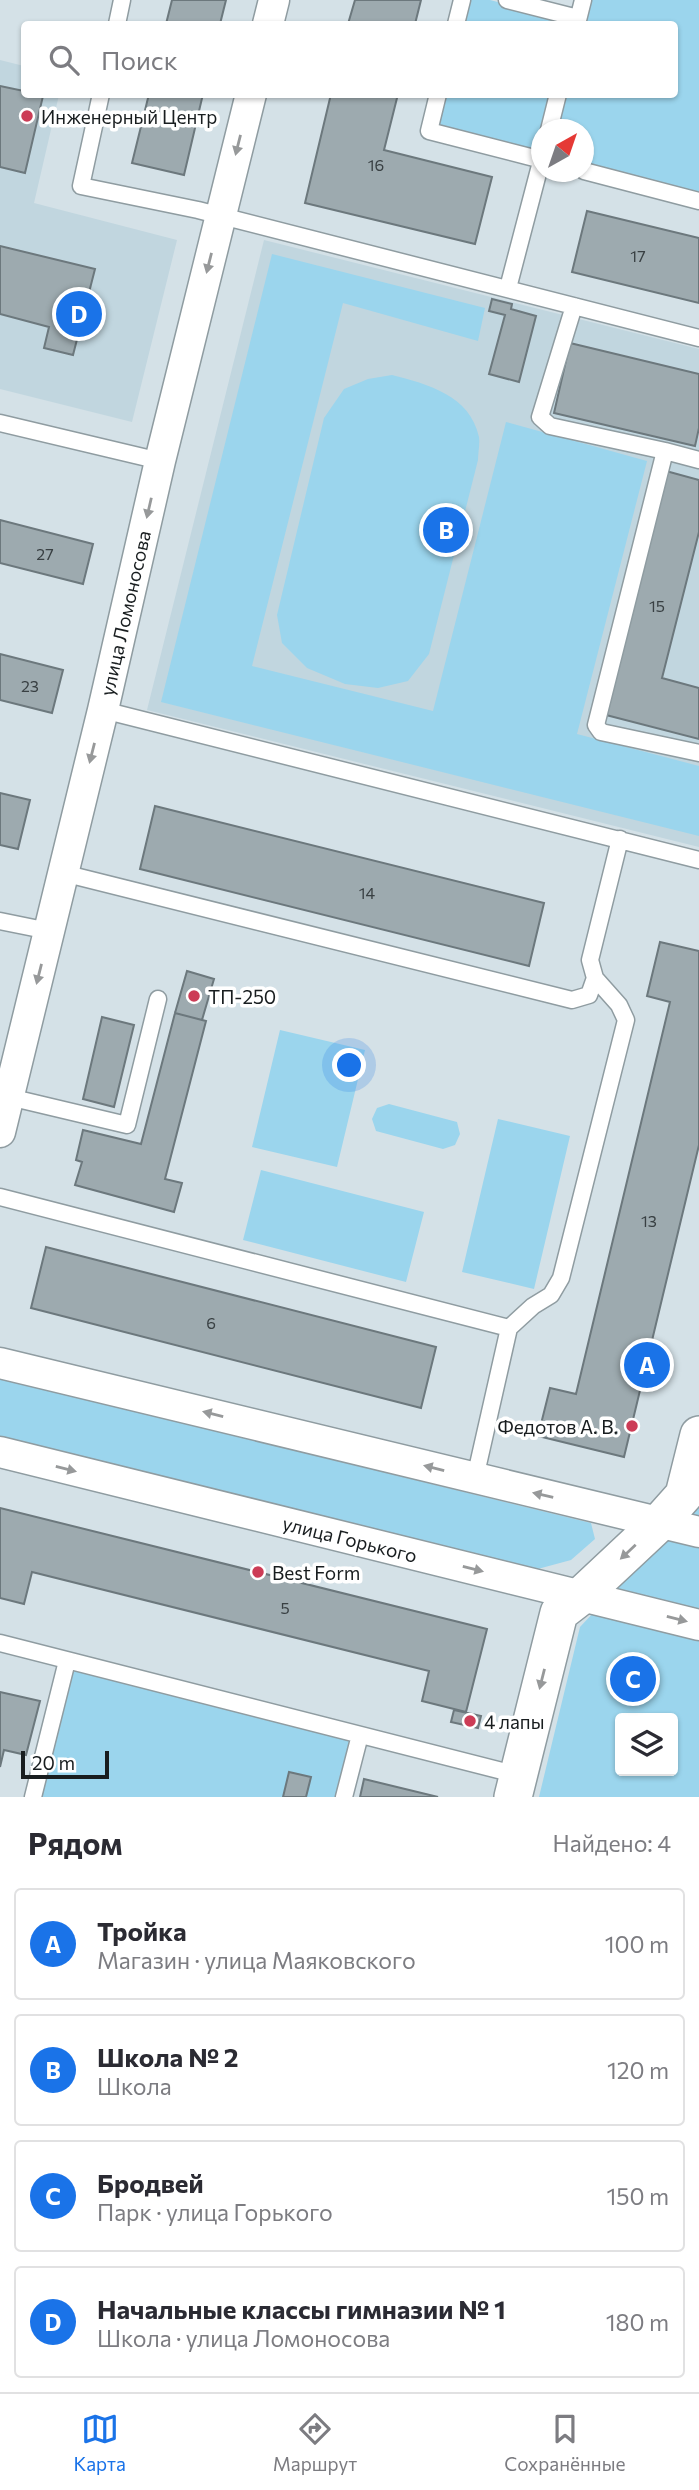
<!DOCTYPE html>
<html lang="ru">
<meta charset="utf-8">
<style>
:root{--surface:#fff;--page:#f7f7f7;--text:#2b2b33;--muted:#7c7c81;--line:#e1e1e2;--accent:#1a73e8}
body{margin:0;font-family:Commissioner,sans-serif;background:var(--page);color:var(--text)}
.controls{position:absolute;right:21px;bottom:21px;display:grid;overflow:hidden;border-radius:7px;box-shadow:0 2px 5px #0004}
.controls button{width:63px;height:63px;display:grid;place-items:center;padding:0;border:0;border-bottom:2px solid var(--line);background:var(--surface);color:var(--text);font:35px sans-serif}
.compass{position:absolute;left:531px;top:119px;width:63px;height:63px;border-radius:50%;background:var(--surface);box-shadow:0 2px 5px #0004;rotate:40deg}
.scale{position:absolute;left:21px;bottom:18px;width:88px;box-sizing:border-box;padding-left:7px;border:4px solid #181d1f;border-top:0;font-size:19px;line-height:24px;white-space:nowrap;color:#181d1f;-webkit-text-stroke:5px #fff;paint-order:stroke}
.you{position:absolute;left:350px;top:1066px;width:24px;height:24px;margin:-18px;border:5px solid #fff;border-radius:50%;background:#1a73e8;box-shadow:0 0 0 10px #1a73e833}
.badge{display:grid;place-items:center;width:46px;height:46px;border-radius:50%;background:var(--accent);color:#fff;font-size:23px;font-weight:700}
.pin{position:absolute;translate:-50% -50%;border:4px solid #fff;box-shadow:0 2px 7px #0006}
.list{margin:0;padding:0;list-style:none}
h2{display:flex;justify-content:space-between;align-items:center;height:91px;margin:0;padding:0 28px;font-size:30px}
h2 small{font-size:23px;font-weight:400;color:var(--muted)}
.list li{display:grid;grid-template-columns:46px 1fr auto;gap:21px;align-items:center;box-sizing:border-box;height:112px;margin:0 14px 14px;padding:0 14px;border:2px solid var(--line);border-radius:7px}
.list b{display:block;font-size:26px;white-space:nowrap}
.list p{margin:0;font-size:23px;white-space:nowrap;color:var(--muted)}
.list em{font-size:23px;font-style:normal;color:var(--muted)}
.icon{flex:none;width:38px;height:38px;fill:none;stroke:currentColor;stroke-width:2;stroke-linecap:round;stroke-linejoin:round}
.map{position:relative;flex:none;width:699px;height:1797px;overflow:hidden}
.search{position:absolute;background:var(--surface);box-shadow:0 2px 5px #0004;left:21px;right:21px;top:21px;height:77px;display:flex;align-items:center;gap:18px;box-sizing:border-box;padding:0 24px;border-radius:7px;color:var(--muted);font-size:26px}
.sheet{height:595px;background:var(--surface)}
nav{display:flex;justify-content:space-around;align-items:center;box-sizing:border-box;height:98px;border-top:2px solid var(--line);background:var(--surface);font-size:19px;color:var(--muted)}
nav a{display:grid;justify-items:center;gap:4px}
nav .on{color:var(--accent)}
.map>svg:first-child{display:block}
.built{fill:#c1d6df}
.green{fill:#9bd5ed;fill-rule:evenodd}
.building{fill:#9daaaf;stroke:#6c787d;stroke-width:2}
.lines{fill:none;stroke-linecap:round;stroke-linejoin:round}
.service-casing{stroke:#8f9ca1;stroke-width:19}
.minor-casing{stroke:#8f9ca1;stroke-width:33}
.tertiary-casing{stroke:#8f9ca1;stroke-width:40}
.service{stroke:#fff;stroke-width:16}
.minor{stroke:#fff;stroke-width:30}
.tertiary{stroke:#fff;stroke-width:37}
.oneway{fill:#97999a}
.poi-dot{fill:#cc3c56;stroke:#fff;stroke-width:2.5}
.labels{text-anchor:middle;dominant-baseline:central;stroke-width:7;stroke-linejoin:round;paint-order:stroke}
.number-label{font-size:16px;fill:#394043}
.poi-label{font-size:19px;fill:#181d1f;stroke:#fff;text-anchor:start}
.street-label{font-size:19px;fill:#181d1f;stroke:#fff}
</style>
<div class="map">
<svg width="699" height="1797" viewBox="0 0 699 1797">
<rect width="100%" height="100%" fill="#d4e1e7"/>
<path class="built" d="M0 60 24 66V94L59 95 34 203 177 240 132 422 0 389Z
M264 240 699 349V847L147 710Z"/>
<path class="green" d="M467 0H490L581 24 588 0H699V197L584 167V130H542L541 156 434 128 443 95 674 94V24H461Z
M272 254 485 308 478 341 343 303 252 666 433 711 506 422 647 461 577 734 699 766V836L161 702Z
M392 375C427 384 470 395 479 437 480 444 478 453 478 460L429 654 408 681 378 688 345 684 307 668 282 643 277 615 324 418 344 389 368 379Z
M280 1030 365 1050 337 1167 252 1147Z
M389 1104 457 1122 460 1134 455 1145 443 1149 376 1131 372 1119 377 1108Z
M498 1119 570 1136 534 1289 462 1272Z
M261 1170 424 1212 406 1282 243 1240Z
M0 1378 591 1523 595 1539 571 1560 534 1570 0 1437Z
M699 1500V1797H539L580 1627ZM620 1718H673V1771H620Z
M72 1669 352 1740 337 1797H40Z"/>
<path class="building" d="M172 0H226L220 24H166Z
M355 0H421L415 24H348Z
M0 86 24 91V94L43 96 25 173 0 167Z
M149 94H203L184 175 132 163Z
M331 94H398L384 150 492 177 475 244 305 203Z
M587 211 699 238V303L572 272Z
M0 246 95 269 73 355 44 348 49 327 0 314Z
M492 299 512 304 511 309 536 316 519 382 489 374 505 315 489 311Z
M570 343 699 374V428L695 446 554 413Z
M666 471 699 480V532L662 678 699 688V739L606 715Z
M0 520 93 544 83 584 0 563Z
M0 654 63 670 52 713 0 700Z
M0 793 30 800 18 849 0 845Z
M155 806 544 903 529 966 140 869Z
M660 942 699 951V1145L624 1457 538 1436 550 1388 576 1394 670 1002 647 996Z
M187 971 214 979 202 1020 175 1013Z
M175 1013 206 1021 165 1179 182 1183 174 1212 75 1185 82 1162 76 1160 83 1130 141 1144Z
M102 1017 134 1025 114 1107 83 1099Z
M46 1247 436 1347 421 1408 31 1308Z
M0 1508 487 1629 466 1712 422 1701 429 1671 32 1572 24 1604 0 1598Z
M0 1692 40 1701 26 1755 4 1750 0 1767Z
M454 1710 481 1716 478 1728 451 1722Z
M289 1772 311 1777 306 1797H283Z
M364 1779 438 1797H360Z"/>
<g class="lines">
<defs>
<path id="service" d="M507 0 578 18
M117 24 122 0
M456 24 462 0
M577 24 583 0
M101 94 81 186 198 210 699 338
M438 94 429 131 542 160
M549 130 558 94
M584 171 699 201
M508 288 542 158
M574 306 540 417 550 426 665 451 596 725 601 732 699 753
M0 423 160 461
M665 451 699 460
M103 710 699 860
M63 873 572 1000 589 995 595 978
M0 921 49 931
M9 1097 127 1125 158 999
M0 1197 509 1328
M475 1478 509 1328 533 1306 551 1295 561 1278 626 1020 619 1005 595 978 590 960 620 839
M0 1643 518 1775
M33 1797 67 1661
M344 1797 360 1735"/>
<path id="minor" d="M268 24 274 0
M0 1132 103 710 160 461 251 94
M0 1363 699 1532
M0 1452 699 1625"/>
<path id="tertiary" d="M513 1797 559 1613 581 1596 659 1523 684 1495 699 1435"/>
</defs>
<use href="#service" class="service-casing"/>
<use href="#minor" class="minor-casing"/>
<use href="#tertiary" class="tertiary-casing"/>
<use href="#service" class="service"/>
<use href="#minor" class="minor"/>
<use href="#tertiary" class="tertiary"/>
</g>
<defs><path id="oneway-solid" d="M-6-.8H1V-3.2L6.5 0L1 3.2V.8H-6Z" transform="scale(1.75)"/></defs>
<g class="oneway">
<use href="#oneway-solid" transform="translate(238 145) rotate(104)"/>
<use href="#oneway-solid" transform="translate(209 263) rotate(104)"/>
<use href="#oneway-solid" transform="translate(149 508) rotate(103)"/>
<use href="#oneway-solid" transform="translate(92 753) rotate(104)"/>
<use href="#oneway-solid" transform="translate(39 974) rotate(104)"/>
<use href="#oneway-solid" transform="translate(213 1414) rotate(-166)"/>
<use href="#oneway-solid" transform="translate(434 1468) rotate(-166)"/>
<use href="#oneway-solid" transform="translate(66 1469) rotate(14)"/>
<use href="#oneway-solid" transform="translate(543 1495) rotate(-167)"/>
<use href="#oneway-solid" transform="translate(628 1552) rotate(137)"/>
<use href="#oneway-solid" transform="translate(473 1569) rotate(14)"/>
<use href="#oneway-solid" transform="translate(677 1619) rotate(14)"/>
<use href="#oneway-solid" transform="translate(542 1679) rotate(104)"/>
</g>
<g class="poi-dot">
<circle cx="27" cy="116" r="7"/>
<circle cx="194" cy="996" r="7"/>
<circle cx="632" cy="1426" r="7"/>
<circle cx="258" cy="1572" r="7"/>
<circle cx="470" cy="1721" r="7"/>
</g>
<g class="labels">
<g class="number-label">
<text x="376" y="164">16</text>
<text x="638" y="255">17</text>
<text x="45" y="553">27</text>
<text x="657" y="605">15</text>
<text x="30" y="685">23</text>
<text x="367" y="892">14</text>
<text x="649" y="1220">13</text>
<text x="211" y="1322">6</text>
<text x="285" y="1607">5</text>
</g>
<g class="poi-label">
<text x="41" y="116">Инженерный Центр</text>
<text x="208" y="996">ТП-250</text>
<text x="618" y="1426" text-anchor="end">Федотов А. В.</text>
<text x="272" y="1572">Best Form</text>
<text x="484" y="1721">4 лапы</text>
</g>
<g class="street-label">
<text transform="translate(125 613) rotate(-77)">улица Ломоносова</text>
<text transform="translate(350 1539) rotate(14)">улица Горького</text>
</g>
</g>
</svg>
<div class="controls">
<button><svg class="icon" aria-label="layers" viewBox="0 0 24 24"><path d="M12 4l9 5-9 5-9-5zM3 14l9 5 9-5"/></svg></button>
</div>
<svg class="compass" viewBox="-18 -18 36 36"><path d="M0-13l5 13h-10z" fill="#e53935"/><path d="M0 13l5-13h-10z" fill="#7c7c81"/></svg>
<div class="scale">20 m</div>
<div class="you"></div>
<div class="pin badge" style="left:647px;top:1365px">A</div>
<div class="pin badge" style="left:446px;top:530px">B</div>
<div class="pin badge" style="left:633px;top:1679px">C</div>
<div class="pin badge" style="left:79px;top:314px">D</div>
<div class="search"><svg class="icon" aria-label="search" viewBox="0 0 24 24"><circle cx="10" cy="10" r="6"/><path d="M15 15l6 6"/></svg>Поиск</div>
</div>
<section class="sheet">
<h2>Рядом<small>Найдено: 4</small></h2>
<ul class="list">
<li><span class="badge">A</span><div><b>Тройка</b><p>Магазин · улица Маяковского</p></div><em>100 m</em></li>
<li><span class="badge">B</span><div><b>Школа № 2</b><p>Школа</p></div><em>120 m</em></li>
<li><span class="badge">C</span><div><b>Бродвей</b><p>Парк · улица Горького</p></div><em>150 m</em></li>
<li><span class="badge">D</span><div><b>Начальные классы гимназии № 1</b><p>Школа · улица Ломоносова</p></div><em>180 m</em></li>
</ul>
</section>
<nav>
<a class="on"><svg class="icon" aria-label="map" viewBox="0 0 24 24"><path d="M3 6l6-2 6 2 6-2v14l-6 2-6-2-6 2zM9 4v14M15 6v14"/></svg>Карта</a>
<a><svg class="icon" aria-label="directions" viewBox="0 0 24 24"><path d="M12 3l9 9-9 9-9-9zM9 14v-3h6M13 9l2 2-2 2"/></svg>Маршрут</a>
<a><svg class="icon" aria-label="saved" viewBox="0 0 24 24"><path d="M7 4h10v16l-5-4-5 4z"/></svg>Сохранённые</a>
</nav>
